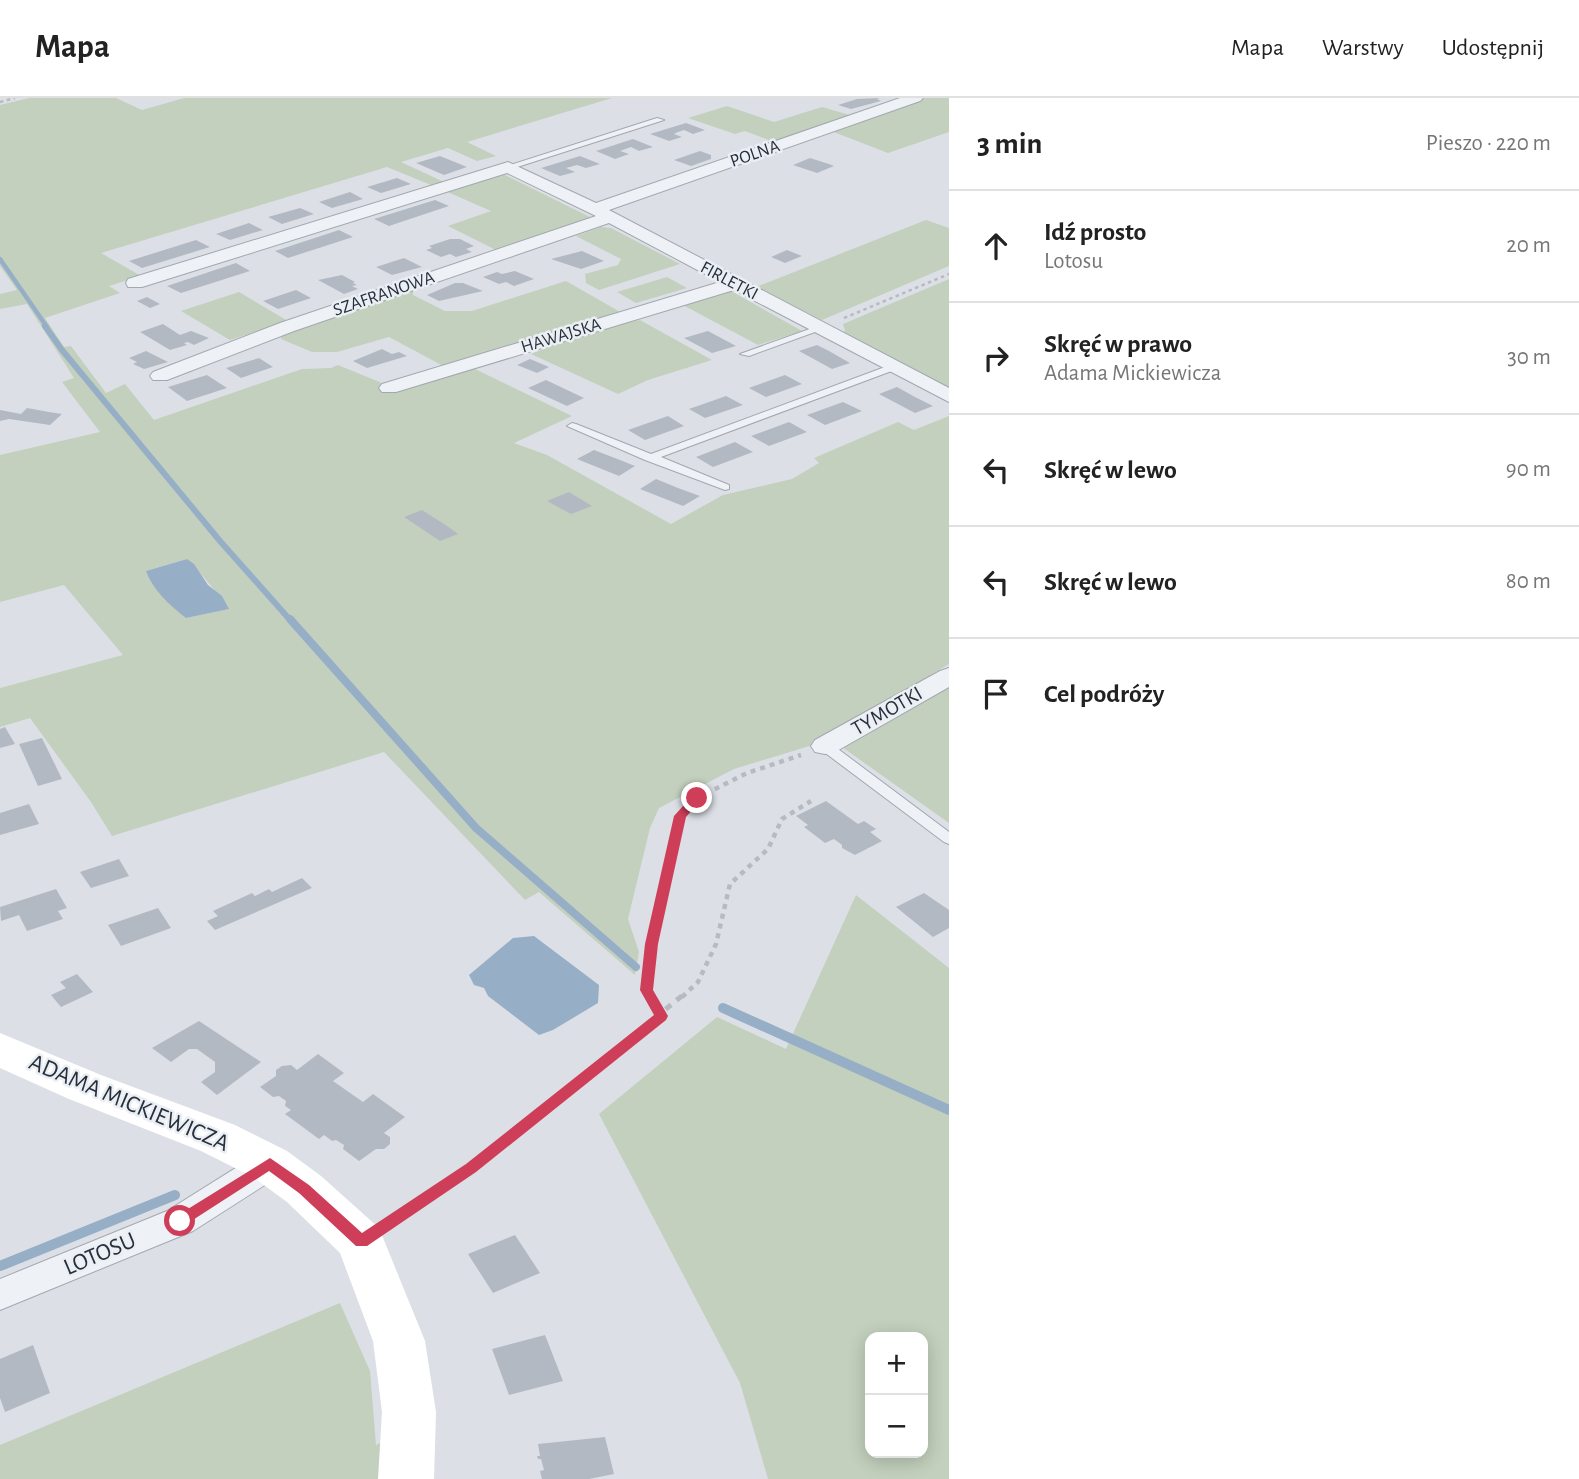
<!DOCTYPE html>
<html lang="pl">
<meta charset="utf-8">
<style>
:root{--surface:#fff;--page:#f2f2f2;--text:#222;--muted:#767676;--line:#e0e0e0}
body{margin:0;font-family:"Alegreya Sans",sans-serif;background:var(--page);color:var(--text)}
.controls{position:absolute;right:21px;bottom:21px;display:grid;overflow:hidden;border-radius:14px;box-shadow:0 4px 18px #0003}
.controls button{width:63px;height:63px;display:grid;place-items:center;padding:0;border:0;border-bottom:2px solid var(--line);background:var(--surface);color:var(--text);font:35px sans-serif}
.stop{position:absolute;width:21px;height:21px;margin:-16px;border:5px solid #ce3e58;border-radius:50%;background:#fff}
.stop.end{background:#ce3e58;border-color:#fff;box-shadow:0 2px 7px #0008}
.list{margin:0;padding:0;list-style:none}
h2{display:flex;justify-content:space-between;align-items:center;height:91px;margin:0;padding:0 28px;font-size:30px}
h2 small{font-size:23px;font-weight:400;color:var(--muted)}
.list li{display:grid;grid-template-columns:46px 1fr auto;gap:21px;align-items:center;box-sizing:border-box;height:112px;padding:0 28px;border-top:2px solid var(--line)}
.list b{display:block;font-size:26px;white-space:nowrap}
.list p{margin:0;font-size:23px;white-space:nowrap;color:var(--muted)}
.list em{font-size:23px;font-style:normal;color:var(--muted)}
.icon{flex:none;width:38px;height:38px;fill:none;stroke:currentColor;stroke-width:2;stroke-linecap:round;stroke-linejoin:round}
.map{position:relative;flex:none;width:949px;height:1381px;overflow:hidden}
header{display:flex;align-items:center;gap:42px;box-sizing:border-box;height:98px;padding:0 35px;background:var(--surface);border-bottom:2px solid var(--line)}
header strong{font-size:33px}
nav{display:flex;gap:38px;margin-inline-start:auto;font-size:24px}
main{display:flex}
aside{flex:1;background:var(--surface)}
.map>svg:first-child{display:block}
.green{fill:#c2d0bd;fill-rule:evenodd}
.water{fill:#96afc7}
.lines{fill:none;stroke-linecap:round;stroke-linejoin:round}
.stream-far3{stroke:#96afc7;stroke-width:4.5}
.stream-far2{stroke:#96afc7;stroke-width:6}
.stream-far1{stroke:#96afc7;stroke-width:8}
.stream{stroke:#96afc7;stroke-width:10}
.building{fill:#b3b9c3}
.lane-casing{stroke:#a2a7b0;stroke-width:2}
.street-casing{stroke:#a2a7b0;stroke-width:2}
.path-far2{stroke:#b6bbc1;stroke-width:2.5;stroke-dasharray:3.5 3.5;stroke-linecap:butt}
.path-far1{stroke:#b6bbc1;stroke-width:4.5;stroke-dasharray:5 5;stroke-linecap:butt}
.path{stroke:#b6bbc1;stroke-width:5;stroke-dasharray:7 7;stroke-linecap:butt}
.lane{fill:#eef1f5;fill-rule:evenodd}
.street{fill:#eef1f5;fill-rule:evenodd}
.secondary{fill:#fff;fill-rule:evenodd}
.route{fill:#ce3e58}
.labels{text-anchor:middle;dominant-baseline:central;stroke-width:5;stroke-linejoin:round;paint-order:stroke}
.far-street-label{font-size:18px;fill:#262f3c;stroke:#ebeff4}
.street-label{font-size:21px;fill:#262f3c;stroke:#ebeff4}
.near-street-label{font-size:24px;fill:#262f3c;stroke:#ebeff4}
</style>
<header>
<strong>Mapa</strong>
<nav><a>Mapa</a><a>Warstwy</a><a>Udostępnij</a></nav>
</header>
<main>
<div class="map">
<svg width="949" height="1381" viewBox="0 0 949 1381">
<rect width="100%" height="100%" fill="#dce0e6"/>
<path class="green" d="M29 0H116L142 12 184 0H612L467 44 496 58 477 63 448 50 401 64 444 84 431 87 387 69 101 155 141 178 109 188 120 195 45 220 64 249 71 248 106 295 125 286 154 322 302 271 331 270 338 267 387 287 392 294 471 269 572 318 514 345 547 357 671 426 723 397 792 381 819 365 814 360 898 324 914 332 949 318V566L816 646 734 671 659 710 650 730 628 821 639 854 635 877 539 794 525 802 384 654 112 738 91 704 30 620 0 629V590L123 557 64 487 0 504V357L100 334 62 284 74 280 27 206 0 211V196L17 192 0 168V7ZM187 461C194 467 224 502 228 511L186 520 146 473Z
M926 0H949V34L888 55 831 33Z
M727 8 774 24 822 9 853 18 777 45 745 33 735 36 688 20Z
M503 76 590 119 589 123 498 153 448 128 491 113 443 92Z
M926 122 949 130V168L822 222 756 189Z
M601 129 611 130 680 166 599 192 586 185 585 176 618 167 621 161 576 138Z
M667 179 687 190 636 205 617 194Z
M949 181V292L839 235 845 233 843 226Z
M566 183 622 215 447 270 389 239 337 254H312L281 241 282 237 413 192V197L445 213H472Z
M719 193H731L802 233 758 247 679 205Z
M239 194 288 223 230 242 181 213Z
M640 222 712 262 648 282 618 296 531 256 594 230Z
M949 584V725L842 649Z
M856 797 949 870V1381H768L740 1285 599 1016 717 919 786 951ZM870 1239H923V1355H870Z
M340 1205 370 1273 376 1347 389 1341 387 1381H0V1347Z"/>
<path class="water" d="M187 461 194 466 208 487 222 498 229 511 186 520C169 507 153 492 146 473Z
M534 838 599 887 598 905 553 932 539 937 488 898 484 890 474 887 469 877 513 840Z"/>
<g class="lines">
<path class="stream-far3" d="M0 161 47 229"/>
<path class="stream-far2" d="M45 228 62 252 220 443 291 523"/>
<path class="stream-far1" d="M290 521 476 730 636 869"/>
<path class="stream" d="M723 910 949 1012
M0 1168 175 1097"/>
</g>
<path class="building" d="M880 0 877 1 881 3 851 11 838 7 857 1Z
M686 25 705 32 693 36 684 32 678 34 674 36 682 39 669 43 650 36Z
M633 41 653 49 639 53 631 49 620 53 629 56 615 61 596 53Z
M700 53 711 57V61L691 68 674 62Z
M440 58 467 69 444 77 416 65Z
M580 58 600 66 586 70 577 67 566 70 575 74 560 78 541 70Z
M810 60 829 66 834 68 817 75 793 67Z
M397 80 411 86 381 95 367 89Z
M350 94 363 101 332 110 319 104Z
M435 102 449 108 389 128 374 121Z
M300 110 314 116 282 126 268 119Z
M249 125 263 132 230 142 216 136Z
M339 132 353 139 288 160 275 153Z
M450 141H460L474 148 466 151 472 154 456 159 450 156 441 159 426 152 432 150 429 148Z
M196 142 210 149 142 170 129 163Z
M787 152 802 158 785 165 771 159Z
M582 153 604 163 581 171 551 161Z
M404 160 422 169 392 177 376 169Z
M236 165 250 173 181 195 167 188Z
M515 173 534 181 514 188 506 184 499 186 483 179 497 174 502 176Z
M342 177 355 184 353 185 357 187 352 188 358 191 344 196 318 182Z
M455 185H463L483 193 439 203 427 197Z
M296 192 311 200 278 211 263 203Z
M147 199 160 206 150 210 137 203Z
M163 226 180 237 191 233 209 240 194 247 188 244 184 245 187 247 170 252 140 234Z
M708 233 736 248 712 255 684 240Z
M817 247 829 253 850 265 832 271 799 253Z
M382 251 392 256 399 254 407 258 367 270 353 263Z
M146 253 168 264 144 271 133 266 137 264 129 260Z
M259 260 273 269 241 280 226 270Z
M530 261 549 269 537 275 517 267Z
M207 277 227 290 187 303 168 289Z
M785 277 802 286 766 299 749 290Z
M546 282 584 300 567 308 528 290Z
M897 289 915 299 933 308 915 315 879 296Z
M726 298 743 307 705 320 689 311Z
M843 304 862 313 825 327 807 317Z
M27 310 49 314 62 316 50 327 9 321 0 323V312L21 316Z
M668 318 684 328 645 342 628 332Z
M789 324 807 334 769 348 751 338Z
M735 344 753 354 713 369 696 359Z
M594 352 620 362 635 368 619 378 577 361Z
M656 381 678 390 700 398 683 408 640 391Z
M569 394 592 408 571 416 547 403Z
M422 412 450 430 458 436 440 443 404 419Z
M5 629 15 646 0 650V631Z
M42 640 62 681 38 688 19 646Z
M826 703 858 726 864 723 876 731 870 734 882 743 855 757 842 750V747L834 741 825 745 804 729 808 727 796 718Z
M29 706 39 726 0 737V715Z
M119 761 129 778 91 790 80 774Z
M302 780 312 790 215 832 207 823 218 818 213 813 252 795 255 798 269 791 272 794Z
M56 791 67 810 58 813 63 821 27 833 19 817 1 823 0 809Z
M924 795 949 812V830L933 839 896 809Z
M158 810 171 830 121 848 108 827Z
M77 876 93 894 61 909 51 897 66 890 60 884Z
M199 923 261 964 217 997 201 984 215 974V964L197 951H189L171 964 152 950Z
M318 956 344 975 333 983 363 1004 373 996 405 1019 384 1035 390 1039V1046L384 1051H376L359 1063 343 1051 344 1047 336 1042 332 1043 324 1037 319 1041 285 1016 291 1012 285 1008 286 1003 279 998 273 999 260 989 276 978V972L282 968 291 967 297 972Z
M515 1137 540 1175 493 1195 468 1156Z
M545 1237 563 1283 509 1297 492 1251Z
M33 1247 50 1295 5 1314 0 1300V1261Z
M605 1339 614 1376 589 1381H542L540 1373 544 1372 541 1361H538L537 1358H540L538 1346Z"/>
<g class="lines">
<defs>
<path id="lane" d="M657 20 664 22 511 71 504 69Z
M818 228 826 230 749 258 740 256Z
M893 266 898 269 897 271 661 359 729 387V391L725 392 645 362 567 328 572 325 576 326 651 356Z
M825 644 830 645 949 734V746L944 744 820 651 818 648Z"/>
<path id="street" d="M900 0H923L920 3 609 112 949 290V304L734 192 396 294H382L379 290 382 286 720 184 609 125 294 233 167 282H153L150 278 153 274 280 225 596 118 507 75 142 189H128L126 185 128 181 508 64 596 105Z
M949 570V589L835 654 825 656 815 654 811 648 815 642 940 573Z
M270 1053 282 1056 288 1066 282 1076 193 1133 0 1212V1181L167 1113 258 1056Z"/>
</defs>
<use href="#lane" class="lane-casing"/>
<use href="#street" class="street-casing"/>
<path class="path-far2" d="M0 4 15 0
M844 220 949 176"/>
<path class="path-far1" d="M650 899 646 892 652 846 680 718 697 700 747 675 801 657
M682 899 698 884 716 846 730 786 768 751 782 721 811 703"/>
<path class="path" d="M649 897 661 918
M389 1125 471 1070 683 897"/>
<use href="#lane" class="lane"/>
<use href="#street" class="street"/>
<path class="secondary" d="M0 935 101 977 235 1027 287 1053 321 1078 379 1130 425 1243 436 1314 434 1381H378L382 1314 373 1243 340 1155 287 1104 253 1079 201 1053 69 1001 0 970Z"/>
</g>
<path class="route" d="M693 697 703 700 686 719 658 846 653 892 668 918 666 922 476 1074 367 1148H356L299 1095 269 1073 185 1127H175L172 1123 175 1119 270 1060 309 1087 362 1135 466 1066 654 917 640 892 645 846 674 718Z"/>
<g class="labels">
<g class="far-street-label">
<text transform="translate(755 56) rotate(-19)">POLNA</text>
<text transform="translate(729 183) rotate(28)">FIRLETKI</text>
<text transform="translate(384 196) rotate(-19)">SZAFRANOWA</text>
<text transform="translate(561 238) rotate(-17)">HAWAJSKA</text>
</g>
<g class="street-label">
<text transform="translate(887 613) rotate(-30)">TYMOTKI</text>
</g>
<g class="near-street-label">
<text transform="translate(129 1005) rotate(23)">ADAMA MICKIEWICZA</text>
<text transform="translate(100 1156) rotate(-23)">LOTOSU</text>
</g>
</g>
</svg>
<div class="controls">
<button>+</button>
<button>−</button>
</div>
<div class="stop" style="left:180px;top:1123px"></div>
<div class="stop end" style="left:697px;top:700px"></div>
</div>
<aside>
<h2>3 min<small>Pieszo · 220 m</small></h2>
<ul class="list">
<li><svg class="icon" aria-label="ahead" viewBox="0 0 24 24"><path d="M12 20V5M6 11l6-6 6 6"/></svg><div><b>Idź prosto</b><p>Lotosu</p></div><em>20 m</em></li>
<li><svg class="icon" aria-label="right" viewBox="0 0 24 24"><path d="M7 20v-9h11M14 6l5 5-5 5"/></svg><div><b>Skręć w prawo</b><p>Adama Mickiewicza</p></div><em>30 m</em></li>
<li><svg class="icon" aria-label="left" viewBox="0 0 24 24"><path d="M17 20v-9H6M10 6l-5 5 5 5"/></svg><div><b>Skręć w lewo</b></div><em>90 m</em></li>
<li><svg class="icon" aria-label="left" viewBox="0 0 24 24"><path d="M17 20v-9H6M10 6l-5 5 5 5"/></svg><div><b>Skręć w lewo</b></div><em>80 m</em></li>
<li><svg class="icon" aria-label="arrive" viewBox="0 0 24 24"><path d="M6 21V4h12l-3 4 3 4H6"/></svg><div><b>Cel podróży</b></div></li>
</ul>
</aside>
</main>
